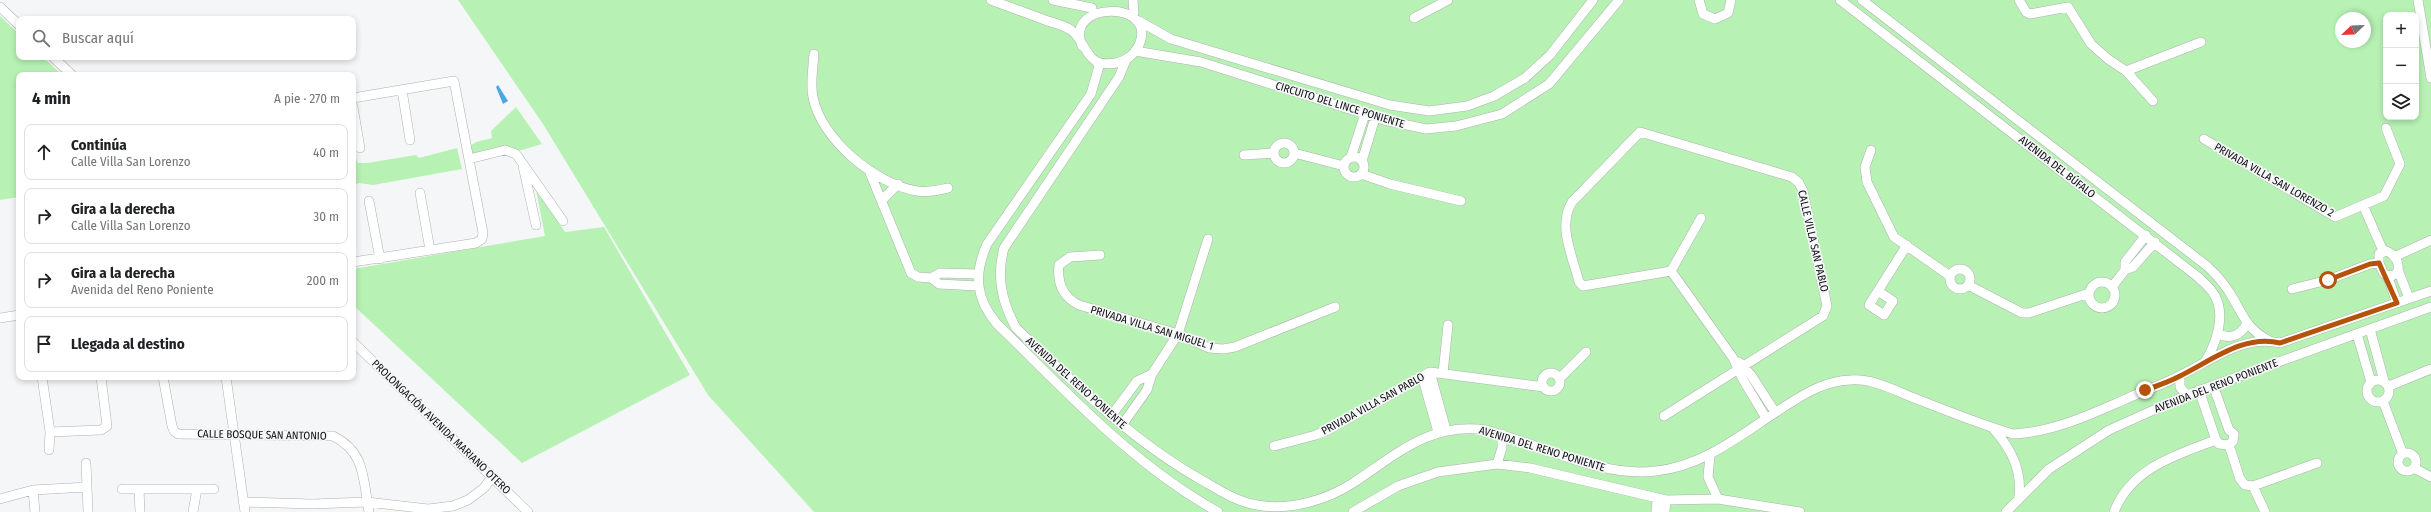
<!DOCTYPE html>
<html lang="es">
<meta charset="utf-8">
<style>
:root{--surface:#fff;--page:#f6f6f6;--text:#202124;--muted:#757577;--line:#e0e0e0}
body{margin:0;font-family:"Fira Sans Condensed",sans-serif;background:var(--page);color:var(--text)}
.controls{position:absolute;right:12px;top:12px;display:grid;overflow:hidden;border-radius:8px;box-shadow:0 2px 6px #0003}
.controls button{width:36px;height:36px;display:grid;place-items:center;padding:0;border:0;border-bottom:1px solid var(--line);background:var(--surface);color:var(--text);font:20px sans-serif}
.compass{position:absolute;left:2335px;top:12px;width:36px;height:36px;border-radius:50%;background:var(--surface);box-shadow:0 2px 6px #0003;rotate:247deg}
.stop{position:absolute;width:12px;height:12px;margin:-9px;border:3px solid #b45309;border-radius:50%;background:#fff}
.stop.end{background:#b45309;border-color:#fff;box-shadow:0 1px 4px #0008}
.list{margin:0;padding:0;list-style:none}
h2{display:flex;justify-content:space-between;align-items:center;height:52px;margin:0;padding:0 16px;font-size:17px}
h2 small{font-size:13px;font-weight:400;color:var(--muted)}
.list li{display:grid;grid-template-columns:26px 1fr auto;gap:12px;align-items:center;box-sizing:border-box;height:56px;margin:0 8px 8px;padding:0 8px;border:1px solid var(--line);border-radius:8px}
.list b{display:block;font-size:15px;white-space:nowrap}
.list p{margin:0;font-size:13px;white-space:nowrap;color:var(--muted)}
.list em{font-size:13px;font-style:normal;color:var(--muted)}
.icon{flex:none;width:22px;height:22px;fill:none;stroke:currentColor;stroke-width:2;stroke-linecap:round;stroke-linejoin:round}
.map{position:relative;flex:none;width:2431px;height:512px;overflow:hidden}
.search{position:absolute;background:var(--surface);box-shadow:0 2px 6px #0003;left:16px;top:16px;width:340px;height:44px;display:flex;align-items:center;gap:10px;box-sizing:border-box;padding:0 14px;border-radius:8px;color:var(--muted);font-size:15px}
.panel{position:absolute;background:var(--surface);box-shadow:0 2px 6px #0003;left:16px;top:72px;width:340px;height:308px;border-radius:8px}
.map>svg:first-child{display:block}
.green{fill:#b7f2b4;fill-rule:evenodd}
.water{fill:#4aa9e5}
.lines{fill:none;stroke-linecap:round;stroke-linejoin:round}
.minor-casing{stroke:#afb0b2;stroke-width:10}
.minor{stroke:#fff;stroke-width:9}
.route{stroke:#b45309;stroke-width:5}
.labels{text-anchor:middle;dominant-baseline:central;stroke-width:3.5;stroke-linejoin:round;paint-order:stroke}
.street-label{font-size:11px;fill:#0f0f10;stroke:#f5f6f8}
</style>
<div class="map">
<svg width="2431" height="512" viewBox="0 0 2431 512">
<rect width="100%" height="100%" fill="#f5f6f8"/>
<path class="green" d="M458 0H2431V512H814L708 395 543 124ZM2386 15H2416V117H2386ZM2341 18H2365V42H2341Z
M0 16 19 34V57H43L62 75H19V197L0 200Z
M516 107 542 144 522 150 468 155 467 148 476 142 492 138 491 131Z
M457 148 462 169 373 185 359 183 353 185V158H356L358 163H367L416 155 419 158Z
M536 190 565 232 604 227 690 375 522 463 353 305V269L545 236Z"/>
<path class="water" d="M498 85 508 101 503 104 496 87Z"/>
<g class="lines">
<defs>
<path id="minor" d="M991 0C1009 7 1027 13 1045 20 1053 23 1064 25 1071 30 1088 43 1085 69 1116 63 1126 61 1135 54 1139 45 1159 0 1063 0 1082 46
M1053 0 1092 8
M1133 0 1134 13
M1699 0 1703 14 1715 19 1728 13 1731 0
M1840 0 2198 277C2204 283 2212 289 2215 296 2226 316 2216 344 2205 362
M1862 0 2207 266C2218 276 2227 287 2234 300 2244 318 2249 330 2268 340
M2019 0 2026 12 2030 14 2068 7
M2418 0 2431 78
M0 7 19 25
M2068 7 2091 44 2108 59 2126 71 2153 101
M1414 18 1448 0
M1139 21 1171 39 1390 105 1429 111 1467 106 1494 96 1525 78 1550 55 1593 0
M1135 51 1201 62 1384 120 1426 129 1456 126 1502 114 1549 84 1619 0
M814 54C813 69 810 83 813 97 821 140 876 184 917 191 928 193 938 190 948 188
M53 57 72 75
M1126 60 1119 77 1004 248C996 277 1002 302 1016 328 1075 384 1133 442 1205 482 1222 492 1238 502 1257 505 1289 511 1327 500 1353 483 1397 454 1430 422 1486 430 1540 444 1600 478 1656 471 1706 466 1745 431 1787 405 1807 392 1826 381 1850 380 1872 378 1894 390 1914 398 1947 411 1979 424 2013 434 2054 432 2089 415 2126 399 2143 391 2162 385 2179 376 2211 361 2243 334 2280 343L2431 291
M1096 61 1099 66 1091 94 987 244C974 274 975 298 997 324 1067 392 1132 464 1218 512
M2126 71 2201 42
M402 90 410 140
M353 98 454 81 483 233 482 239 476 243 353 262
M353 107 360 148
M2204 139 2335 217 2384 196 2400 164 2386 128
M1274 153a10 10 0 1 1 20 0a10 10 0 1 1-20 0Z
M1871 150 1865 167 1867 182 1894 237 1950 276
M1294 153 1344 166
M1244 155 1274 153
M1344 167a10 10 0 1 1 20 0a10 10 0 1 1-20 0Z
M1351 157 1365 114
M469 159 505 150 516 154 563 221
M1362 161 1375 118
M523 166 536 225
M870 173 911 273 918 277 931 278 939 284 978 286
M1361 174 1390 184 1461 201
M420 193 430 250
M882 200 898 184
M369 201 380 259
M2363 205 2383 251
M2386 251C2395 254 2401 264 2397 273L2392 276 2384 274 2379 263V254Z
M1100 255 1070 257 1059 265C1057 283 1063 297 1079 305L1178 334 1209 348 1223 349 1235 347 1335 307
M2394 257 2431 240
M1950 279a10 10 0 1 1 20 0a10 10 0 1 1-20 0Z
M2125 270V262L2146 235
M2398 270 2409 298
M1671 271 1733 358 1742 378 1766 418
M1671 271 1701 218
M2387 275 2397 303
M931 278 940 273 979 274
M2089 295a13 13 0 1 1 26 0a13 13 0 1 1-26 0Z
M1968 285 2022 313H2029L2089 293
M2112 287 2125 270 2133 267 2155 242
M2292 289 2328 280 2370 264 2379 263
M1878 291 1893 301 1884 315 1869 305 1907 245
M0 318 19 315
M2370 329 2384 381
M2217 333C2229 340 2241 336 2247 323
M2357 334 2371 382
M353 342 528 512
M1739 362 1751 375 1775 412
M1430 372 1446 430
M1542 382a9 9 0 1 1 18 0a9 9 0 1 1-18 0Z
M1443 373 1448 325
M1422 376 1438 432
M2180 376V387L2187 395
M42 377 50 432 49 450
M163 377 172 426 174 431 178 434 333 436C366 452 363 480 369 512
M226 377 245 512
M1560 378 1586 352
M2367 391a11 11 0 1 1 22 0a11 11 0 1 1-22 0Z
M2389 386 2431 369
M2199 390 2216 440 2219 444 2229 445 2233 441 2234 434 2229 430 2213 385
M2383 401 2403 454
M1111 416 1137 381 1152 374
M1664 416 1823 316 1827 306 1803 191 1799 183 1792 177 1640 132 1572 202C1557 226 1573 257 1579 282L1583 286 1671 271
M1122 425 1147 390 1152 374 1178 334 1208 239
M1993 428C2011 449 2022 469 2019 497
M50 432 101 430 107 426 101 377
M2229 445 2240 479 2245 485 2253 486 2317 463
M1274 446 1316 435 1330 429 1430 372 1544 387
M2398 462a9 9 0 1 1 18 0a9 9 0 1 1-18 0Z
M1710 455 1708 477 1718 499
M86 463 88 512
M1497 464 1502 448V434
M2414 468 2431 477
M2253 486 2265 512
M122 489H214
M139 489 140 512
M0 499 33 490
M243 502 312 504 367 502 428 509 453 506 468 500 484 488 492 477
M35 512 33 490 87 487
M193 512 197 489
M1353 512 1398 486 1412 481 1438 472 1497 464 1530 468 1666 500 1718 499 1800 512
M1656 512 1657 499
M1665 512 1666 500
M2006 512 2049 469 2109 430 2187 395 2431 307
M2114 512C2131 468 2176 455 2216 440"/>
</defs>
<use href="#minor" class="minor-casing"/>
<use href="#minor" class="minor"/>
</g>
<g class="lines">
<path class="route" d="M2145 390C2157 386 2169 382 2180 376 2211 361 2244 334 2280 343L2397 303 2379 263 2370 264 2328 280"/>
</g>
<g class="labels">
<g class="street-label">
<text transform="translate(1340 105) rotate(17)">CIRCUITO DEL LINCE PONIENTE</text>
<text transform="translate(2057 167) rotate(38)">AVENIDA DEL BÚFALO</text>
<text transform="translate(2274 180) rotate(30)">PRIVADA VILLA SAN LORENZO 2</text>
<text transform="translate(1813 241) rotate(77)">CALLE VILLA SAN PABLO</text>
<text transform="translate(1152 328) rotate(17)">PRIVADA VILLA SAN MIGUEL 1</text>
<text transform="translate(1076 383) rotate(42)">AVENIDA DEL RENO PONIENTE</text>
<text transform="translate(2216 386) rotate(-21)">AVENIDA DEL RENO PONIENTE</text>
<text transform="translate(1373 404) rotate(-29)">PRIVADA VILLA SAN PABLO</text>
<text transform="translate(441 427) rotate(44)">PROLONGACIÓN AVENIDA MARIANO OTERO</text>
<text transform="translate(262 435) rotate(1)">CALLE BOSQUE SAN ANTONIO</text>
<text transform="translate(1542 449) rotate(17)">AVENIDA DEL RENO PONIENTE</text>
</g>
</g>
</svg>
<div class="controls">
<button>+</button>
<button>−</button>
<button><svg class="icon" aria-label="layers" viewBox="0 0 24 24"><path d="M12 4l9 5-9 5-9-5zM3 14l9 5 9-5"/></svg></button>
</div>
<svg class="compass" viewBox="-18 -18 36 36"><path d="M0-13l5 13h-10z" fill="#e53935"/><path d="M0 13l5-13h-10z" fill="#757577"/></svg>
<div class="stop" style="left:2328px;top:280px"></div>
<div class="stop end" style="left:2145px;top:390px"></div>
<div class="search"><svg class="icon" aria-label="search" viewBox="0 0 24 24"><circle cx="10" cy="10" r="6"/><path d="M15 15l6 6"/></svg>Buscar aquí</div>
<section class="panel">
<h2>4 min<small>A pie · 270 m</small></h2>
<ul class="list">
<li><svg class="icon" aria-label="ahead" viewBox="0 0 24 24"><path d="M12 20V5M6 11l6-6 6 6"/></svg><div><b>Continúa</b><p>Calle Villa San Lorenzo</p></div><em>40 m</em></li>
<li><svg class="icon" aria-label="right" viewBox="0 0 24 24"><path d="M7 20v-9h11M14 6l5 5-5 5"/></svg><div><b>Gira a la derecha</b><p>Calle Villa San Lorenzo</p></div><em>30 m</em></li>
<li><svg class="icon" aria-label="right" viewBox="0 0 24 24"><path d="M7 20v-9h11M14 6l5 5-5 5"/></svg><div><b>Gira a la derecha</b><p>Avenida del Reno Poniente</p></div><em>200 m</em></li>
<li><svg class="icon" aria-label="arrive" viewBox="0 0 24 24"><path d="M6 21V4h12l-3 4 3 4H6"/></svg><div><b>Llegada al destino</b></div></li>
</ul>
</section>
</div>
